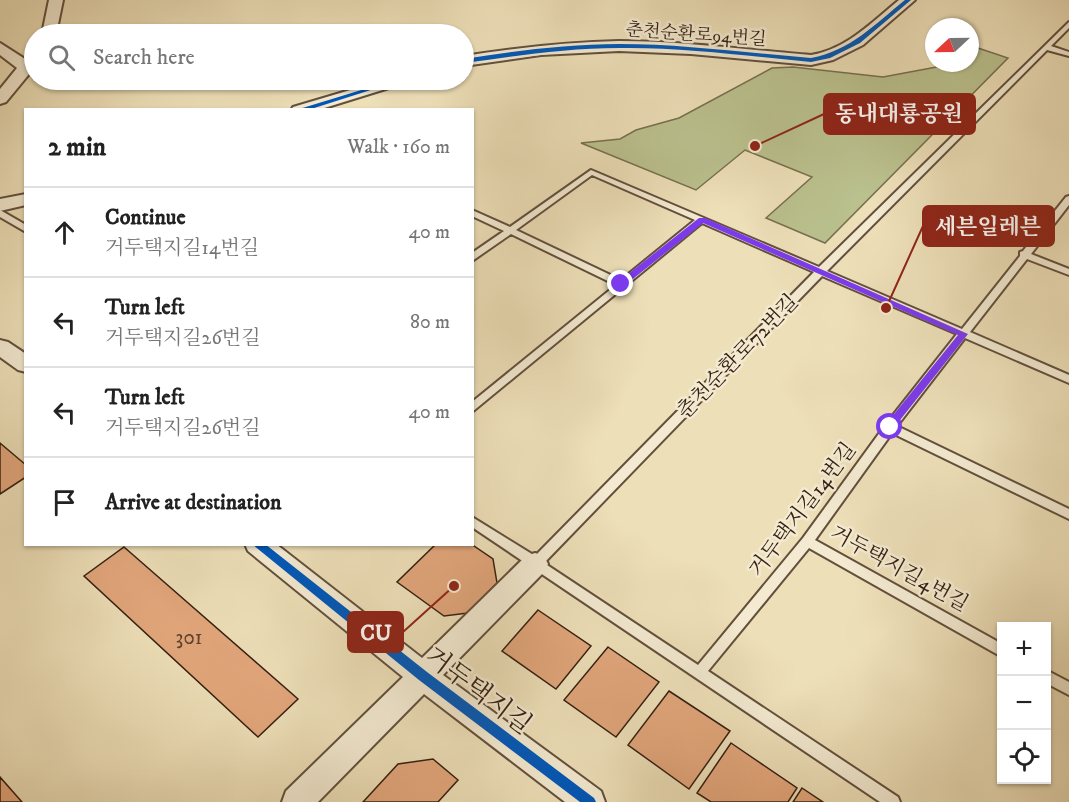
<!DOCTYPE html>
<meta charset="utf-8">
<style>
:root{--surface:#fff;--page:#f6f6f6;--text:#222;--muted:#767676;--line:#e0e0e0}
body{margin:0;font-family:"IM FELL DW Pica","Noto Serif KR",serif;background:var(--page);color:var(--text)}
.controls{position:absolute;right:18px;bottom:18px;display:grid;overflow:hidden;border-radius:0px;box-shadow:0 2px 4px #0004}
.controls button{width:54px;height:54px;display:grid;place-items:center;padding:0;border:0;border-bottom:2px solid var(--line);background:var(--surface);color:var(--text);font:30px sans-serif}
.compass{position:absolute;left:925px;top:18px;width:54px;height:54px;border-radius:50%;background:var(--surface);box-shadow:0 2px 4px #0004;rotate:248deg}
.stop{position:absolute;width:18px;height:18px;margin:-14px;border:4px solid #7c3aed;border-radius:50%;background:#fff}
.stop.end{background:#7c3aed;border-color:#fff;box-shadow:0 2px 6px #0008}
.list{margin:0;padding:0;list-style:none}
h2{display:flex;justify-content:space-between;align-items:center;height:78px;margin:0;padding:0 24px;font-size:26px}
h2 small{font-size:20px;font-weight:400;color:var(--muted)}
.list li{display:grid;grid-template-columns:39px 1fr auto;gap:18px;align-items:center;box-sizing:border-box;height:90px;padding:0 24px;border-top:2px solid var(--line)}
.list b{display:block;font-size:22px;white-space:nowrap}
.list p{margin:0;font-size:20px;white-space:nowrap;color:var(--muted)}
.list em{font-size:20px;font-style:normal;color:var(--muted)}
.icon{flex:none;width:33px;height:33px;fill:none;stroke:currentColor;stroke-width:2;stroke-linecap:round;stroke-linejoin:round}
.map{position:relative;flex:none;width:1069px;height:802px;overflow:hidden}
.search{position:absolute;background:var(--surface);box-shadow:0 2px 4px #0004;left:24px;top:24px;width:450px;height:66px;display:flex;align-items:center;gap:15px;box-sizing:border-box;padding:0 21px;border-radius:33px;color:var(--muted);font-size:22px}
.panel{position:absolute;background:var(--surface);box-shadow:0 2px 4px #0004;left:24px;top:108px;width:450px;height:438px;border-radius:0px}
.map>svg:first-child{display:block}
.green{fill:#bac18e;stroke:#777050;stroke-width:1.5}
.building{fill:#e2a67b;stroke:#341f12;stroke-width:1.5}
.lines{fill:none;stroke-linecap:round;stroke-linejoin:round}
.service-casing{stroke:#624f3c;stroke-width:4}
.minor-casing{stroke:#624f3c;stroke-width:4}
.service{fill:#f3ead1;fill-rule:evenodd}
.minor{fill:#f3ead1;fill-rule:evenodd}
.cycleway-casing{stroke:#f3ead1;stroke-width:4}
.cycleway{fill:#0057b8;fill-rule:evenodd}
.route{fill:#7c3aed}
.labels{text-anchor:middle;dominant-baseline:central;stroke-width:5;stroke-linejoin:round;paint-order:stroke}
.far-street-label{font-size:18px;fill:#341f12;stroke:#f3ead1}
.street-label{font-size:21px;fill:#341f12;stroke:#f3ead1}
.near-number-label{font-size:21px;fill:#60412c}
.near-street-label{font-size:26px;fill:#341f12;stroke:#f3ead1}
.leader{fill:none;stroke:#8f2418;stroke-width:2}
.callout-dot{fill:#8f2418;stroke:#f3ead1;stroke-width:2}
.callout{fill:#8f2418;stroke:#8f2418;stroke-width:2}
.callout-label{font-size:22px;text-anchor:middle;font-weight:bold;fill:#fff}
</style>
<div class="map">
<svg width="1069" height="802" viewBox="0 0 1069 802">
<rect width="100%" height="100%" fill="#eddfb8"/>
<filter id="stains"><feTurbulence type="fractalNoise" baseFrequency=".00333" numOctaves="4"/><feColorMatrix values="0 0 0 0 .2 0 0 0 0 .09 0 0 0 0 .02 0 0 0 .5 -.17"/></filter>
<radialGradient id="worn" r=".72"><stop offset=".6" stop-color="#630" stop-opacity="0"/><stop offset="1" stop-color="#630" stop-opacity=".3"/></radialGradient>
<path class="green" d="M978 48 1008 58 825 243 766 218 812 177 745 150 696 190 581 143 620 139 636 130 679 118 772 68 793 67 883 77 958 63H970V54Z"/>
<path class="building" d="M0 443 26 465V477L0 494Z
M436 544H471L493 559 497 583 468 613 444 616 397 582Z
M124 547 298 699 258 737 84 576Z
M538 610 591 646 556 689 502 651Z
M608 647 659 682 616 737 564 700Z
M669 691 730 731 689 789 628 745Z
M731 743 797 788 788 802H711L697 793Z
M433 759 458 780 438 802H363L398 764Z
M0 777 22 802H0Z
M802 788 823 802H793Z"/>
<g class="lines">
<defs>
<path id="service" d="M1069 22V28L1051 46 1069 52V56L1047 50 827 271 962 329 1020 256V252L1023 251 1066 197 1069 196V205L1031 254 1069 269V275L1027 259 970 332 1069 375V383L965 338 897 426 1069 509V519L892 433 815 540 1002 644V657L809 548 708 671 898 797 900 802H880L472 527V517L535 556 814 272 702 223 472 412V402L616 285 511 234 472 261V253L504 231 472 216V210L510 227 591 170 819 267ZM592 175 695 220 621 280 516 230ZM822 276 957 334 886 424 803 538 698 665 544 563Z
M0 210 26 225V232L0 217Z
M1046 670 1069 682V695L1046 683Z"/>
<path id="minor" d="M49 0H63L56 34H42Z
M899 0H915L863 45 833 60 811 65 691 54 619 51 541 55 464 66V56C515 48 567 42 619 41 683 41 747 50 811 55 847 49 872 22 899 0Z
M0 43 25 59 29 55 34 54V68L6 102 0 104V89L17 68 0 55Z
M384 80H407L405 83 318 110H291L293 107Z
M26 194V205L0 211V199Z
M0 340 8 342 26 354V372L18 370 0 357Z
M245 544H276L422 658 526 556 535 553 544 556 548 564 544 572 443 675 601 791 605 802H565L424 694 318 802H282L286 791 403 677 248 551Z"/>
</defs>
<use href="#service" class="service-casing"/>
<use href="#minor" class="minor-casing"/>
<use href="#service" class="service"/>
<use href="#minor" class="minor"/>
<defs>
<path id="cycleway" d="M905 0H911L860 43 830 58 811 62C747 56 683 47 619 48 566 48 515 56 464 63V59C515 51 567 44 619 44 683 44 747 53 811 58 850 51 875 24 905 0Z
M394 80H402L308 110H296Z
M252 544H265L427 672 594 798 596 802H580L419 680Z"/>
</defs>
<use href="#cycleway" class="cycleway-casing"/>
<use href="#cycleway" class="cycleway"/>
</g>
<path class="route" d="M699 218H705L968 334 893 429H886V424L958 335 703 223 624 286H618V282Z"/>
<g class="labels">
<g class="far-street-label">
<text transform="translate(696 35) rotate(4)">춘천순환로94번길</text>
</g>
<g class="street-label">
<text transform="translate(738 357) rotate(-46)">춘천순환로72번길</text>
<text transform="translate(803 510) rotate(-53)">거두택지길14번길</text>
<text transform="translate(899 569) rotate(29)">거두택지길4번길</text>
</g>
<g class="near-number-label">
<text x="189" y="638">301</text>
</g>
<g class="near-street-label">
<text transform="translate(478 691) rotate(37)">거두택지길</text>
</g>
</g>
<path class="leader" d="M755 146L824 114M886 308L923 226M454 586L403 632"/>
<g class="callout-dot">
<circle cx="755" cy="146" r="6"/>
<circle cx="886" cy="308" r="6"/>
<circle cx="454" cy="586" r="6"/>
</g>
<g class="callout">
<rect x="824" y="94" width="151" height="40" rx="6"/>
<rect x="923" y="206" width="131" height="40" rx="6"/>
<rect x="348" y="612" width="55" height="40" rx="6"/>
</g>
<g class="callout-label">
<text x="899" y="121">동내대룡공원</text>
<text x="988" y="234">세븐일레븐</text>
<text x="376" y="640">CU</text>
</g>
<rect width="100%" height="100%" filter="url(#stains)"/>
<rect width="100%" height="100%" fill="url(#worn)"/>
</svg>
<div class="controls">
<button>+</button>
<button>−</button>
<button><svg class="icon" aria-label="locate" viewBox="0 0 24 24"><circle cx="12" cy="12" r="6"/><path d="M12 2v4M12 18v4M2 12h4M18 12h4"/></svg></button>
</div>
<svg class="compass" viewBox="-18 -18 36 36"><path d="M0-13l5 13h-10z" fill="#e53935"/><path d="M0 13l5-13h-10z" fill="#767676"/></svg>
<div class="stop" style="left:890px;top:427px"></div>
<div class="stop end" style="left:621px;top:284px"></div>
<div class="search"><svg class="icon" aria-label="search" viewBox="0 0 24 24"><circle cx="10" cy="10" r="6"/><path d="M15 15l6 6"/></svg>Search here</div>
<section class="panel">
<h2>2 min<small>Walk · 160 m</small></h2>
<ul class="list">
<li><svg class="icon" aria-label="ahead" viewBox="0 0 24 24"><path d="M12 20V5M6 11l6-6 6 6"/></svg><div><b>Continue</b><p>거두택지길14번길</p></div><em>40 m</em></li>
<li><svg class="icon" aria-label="left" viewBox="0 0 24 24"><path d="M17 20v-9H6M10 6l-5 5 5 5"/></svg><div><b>Turn left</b><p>거두택지길26번길</p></div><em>80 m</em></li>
<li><svg class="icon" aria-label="left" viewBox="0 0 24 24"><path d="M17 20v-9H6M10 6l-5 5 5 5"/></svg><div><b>Turn left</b><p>거두택지길26번길</p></div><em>40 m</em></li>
<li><svg class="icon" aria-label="arrive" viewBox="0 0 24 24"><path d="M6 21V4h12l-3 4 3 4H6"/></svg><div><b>Arrive at destination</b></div></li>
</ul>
</section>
</div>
